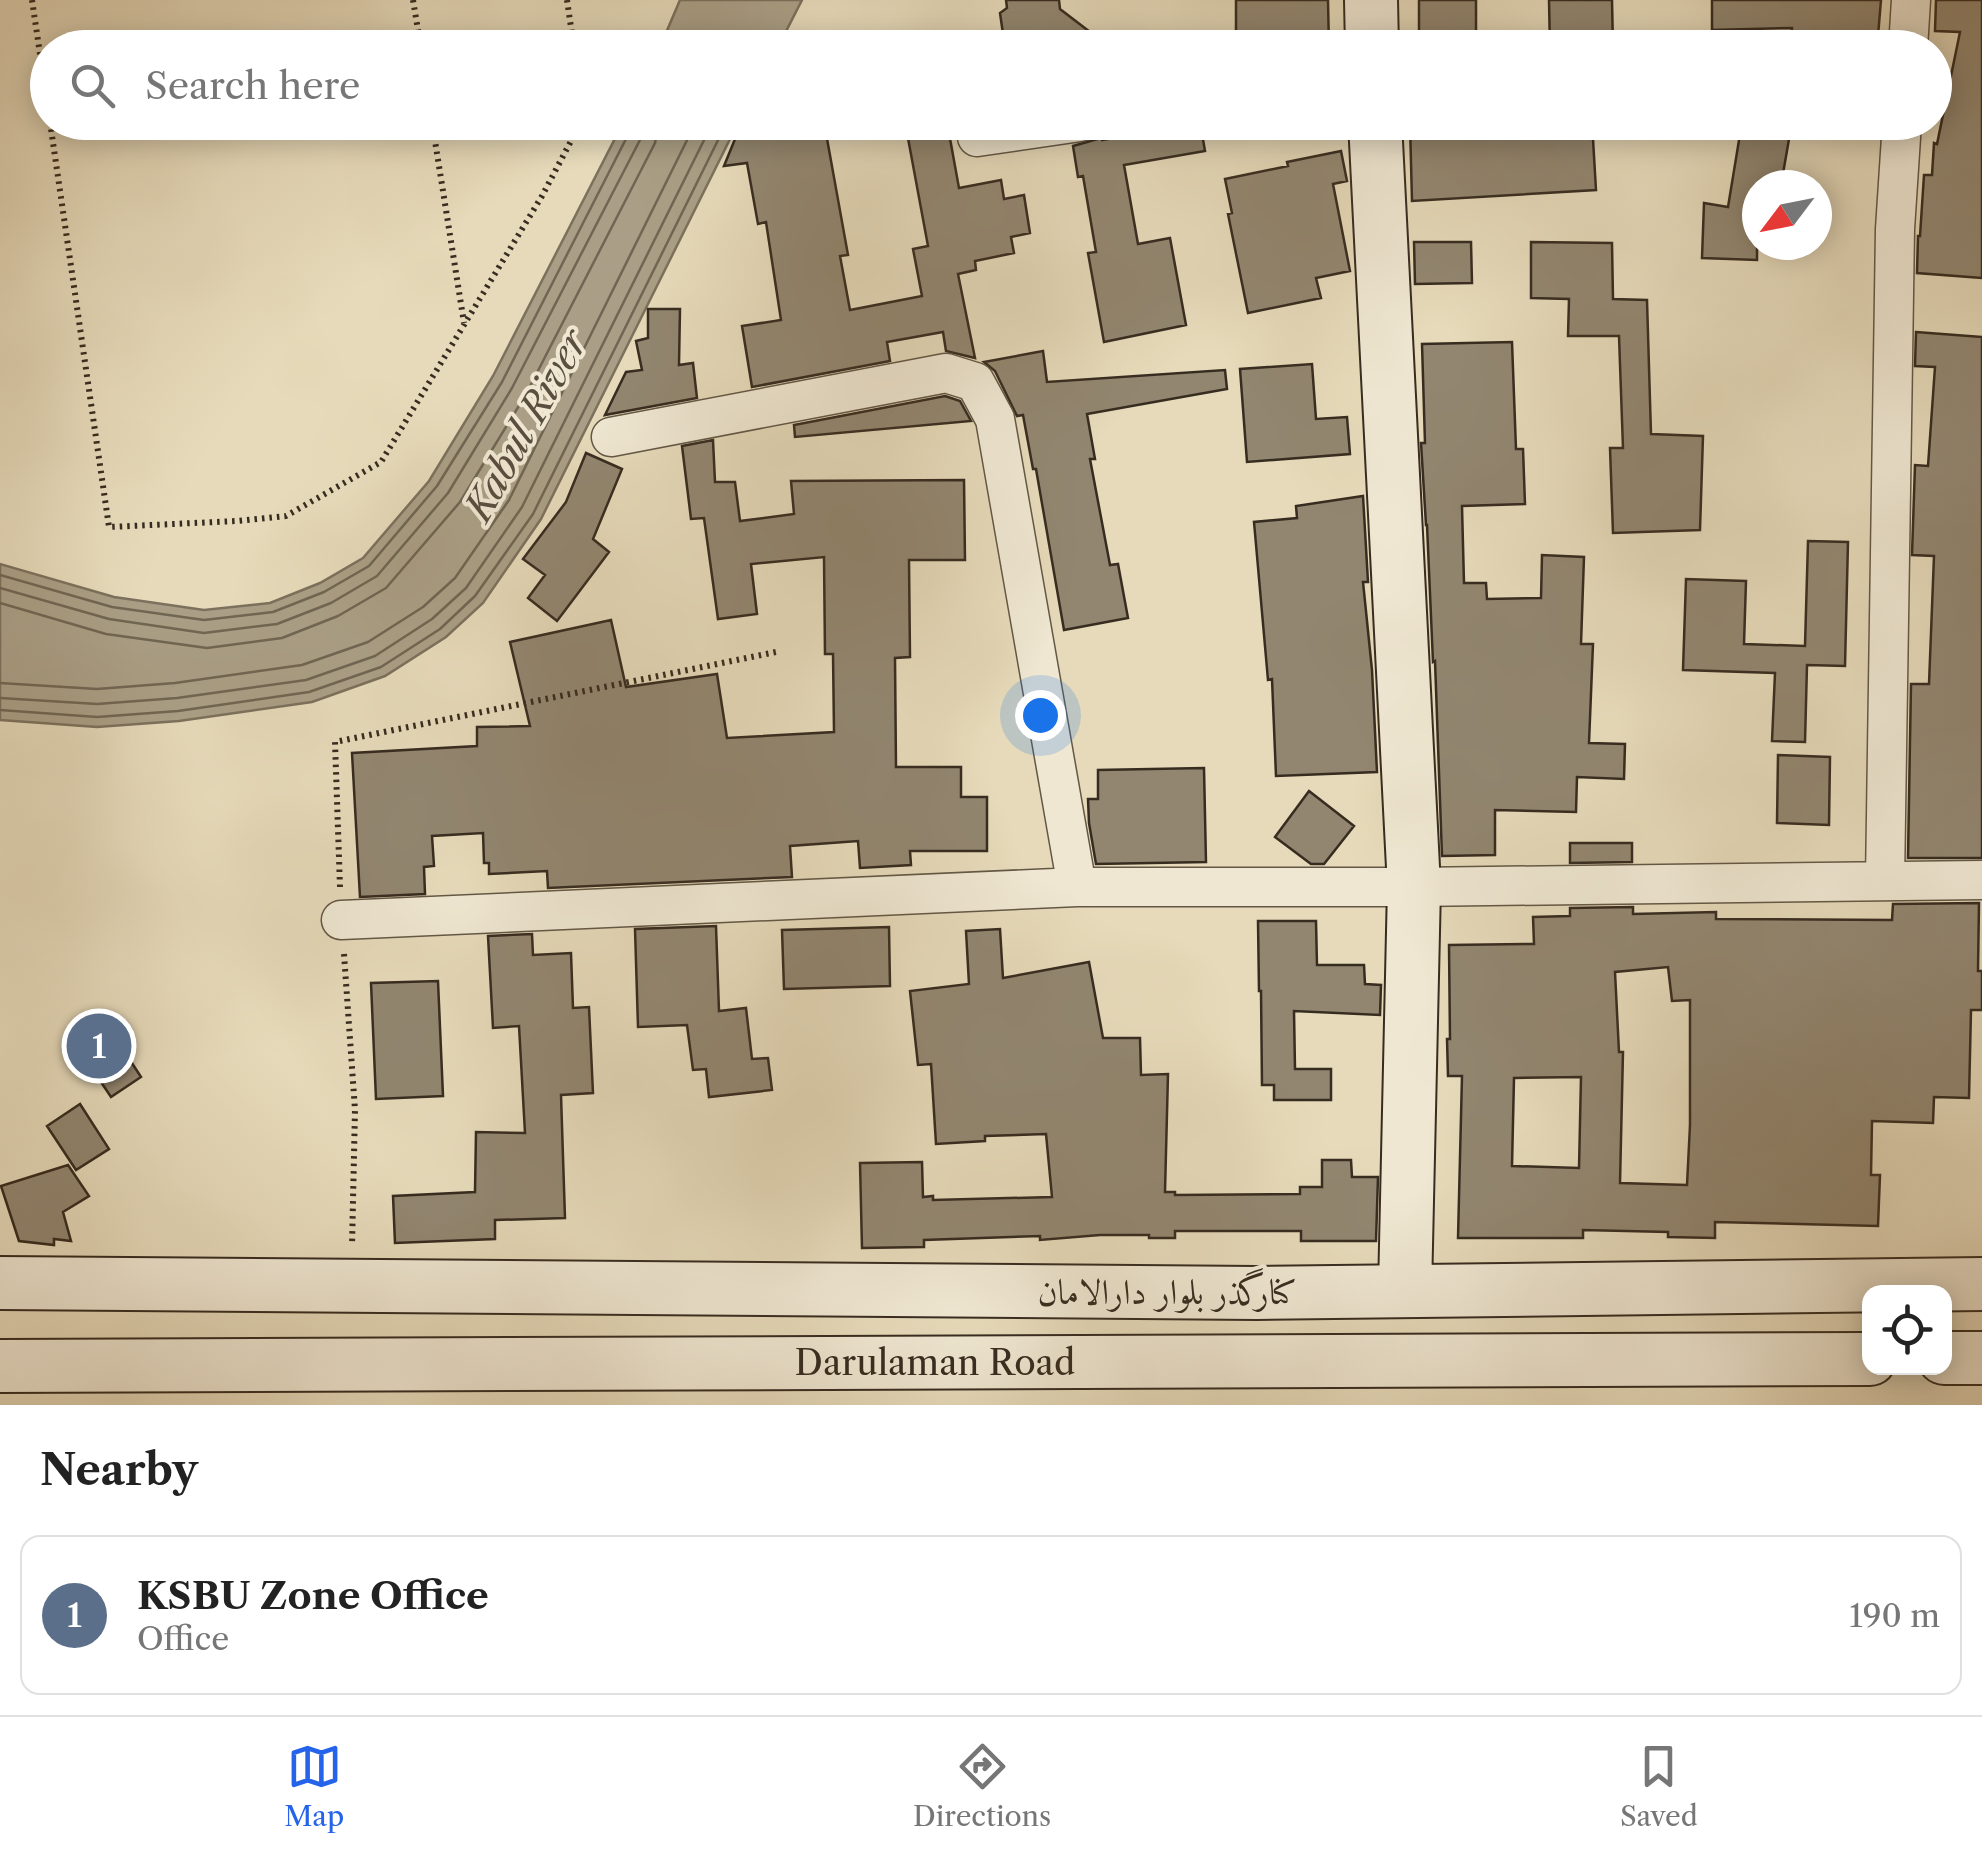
<!DOCTYPE html>
<meta charset="utf-8">
<style>
:root{--surface:#fff;--page:#f6f6f6;--text:#222;--muted:#767676;--line:#e0e0e0;--accent:#2563eb}
body{margin:0;font-family:"Libre Caslon Text",Amiri,serif;background:var(--page);color:var(--text)}
.controls{position:absolute;right:30px;bottom:30px;display:grid;overflow:hidden;border-radius:20px;box-shadow:0 5px 25px #0003}
.controls button{width:90px;height:90px;display:grid;place-items:center;padding:0;border:0;border-bottom:2px solid var(--line);background:var(--surface);color:var(--text);font:50px sans-serif}
.compass{position:absolute;left:1742px;top:170px;width:90px;height:90px;border-radius:50%;background:var(--surface);box-shadow:0 5px 25px #0003;rotate:238deg}
.you{position:absolute;left:1040px;top:715px;width:35px;height:35px;margin:-25px;border:8px solid #fff;border-radius:50%;background:#1a73e8;box-shadow:0 0 0 15px #1a73e833}
.badge{display:grid;place-items:center;width:65px;height:65px;border-radius:50%;background:var(--accent);color:#fff;font-size:32px;font-weight:700}
.pin{position:absolute;translate:-50% -50%;border:5px solid #fff;box-shadow:0 2px 10px #0006}
.list{margin:0;padding:0;list-style:none}
h2{display:flex;justify-content:space-between;align-items:center;height:130px;margin:0;padding:0 40px;font-size:42px}
h2 small{font-size:32px;font-weight:400;color:var(--muted)}
.list li{display:grid;grid-template-columns:65px 1fr auto;gap:30px;align-items:center;box-sizing:border-box;height:160px;margin:0 20px 20px;padding:0 20px;border:2px solid var(--line);border-radius:20px}
.list b{display:block;font-size:38px;white-space:nowrap}
.list p{margin:0;font-size:32px;white-space:nowrap;color:var(--muted)}
.list em{font-size:32px;font-style:normal;color:var(--muted)}
.icon{flex:none;width:55px;height:55px;fill:none;stroke:currentColor;stroke-width:2;stroke-linecap:round;stroke-linejoin:round}
.map{position:relative;flex:none;width:1982px;height:1405px;overflow:hidden}
.search{position:absolute;background:var(--surface);box-shadow:0 5px 25px #0003;left:30px;right:30px;top:30px;height:110px;display:flex;align-items:center;gap:25px;box-sizing:border-box;padding:0 35px;border-radius:55px;color:var(--muted);font-size:38px}
.sheet{height:310px;background:var(--surface)}
nav{display:flex;justify-content:space-around;align-items:center;box-sizing:border-box;height:140px;border-top:2px solid var(--line);background:var(--surface);font-size:28px;color:var(--muted)}
nav a{display:grid;justify-items:center;gap:5px}
nav .on{color:var(--accent)}
.map>svg:first-child{display:block}
.water{fill:#aa9f86;stroke:#7c715d;stroke-width:2.5}
.lines{fill:none;stroke-linecap:round;stroke-linejoin:round}
.shore{stroke:#706653;stroke-width:2.5}
.building{fill:#928670;stroke:#372c20;stroke-width:2.5;fill-rule:evenodd}
.street-casing{stroke:#635846;stroke-width:41}
.secondary-casing{stroke:#372c20;stroke-width:56}
.path{stroke:#372c20;stroke-width:6;stroke-dasharray:2.5 5;stroke-linecap:butt}
.street{stroke:#efe7d2;stroke-width:38}
.secondary{stroke:#efe7d2;stroke-width:52}
.labels{text-anchor:middle;dominant-baseline:central;stroke-width:8;stroke-linejoin:round;paint-order:stroke}
.street-label{font-size:35px;fill:#372c20;stroke:#efe7d2}
.water-label{font-size:38px;font-style:italic;fill:#5a4e3f;stroke:#efe7d2}
</style>
<div class="map">
<svg width="1982" height="1405" viewBox="0 0 1982 1405">
<rect width="100%" height="100%" fill="#e6daba"/>
<filter id="stains"><feTurbulence type="fractalNoise" baseFrequency=".002" numOctaves="4"/><feColorMatrix values="0 0 0 0 .2 0 0 0 0 .09 0 0 0 0 .02 0 0 0 .5 -.17"/></filter>
<radialGradient id="worn" r=".72"><stop offset=".6" stop-color="#630" stop-opacity="0"/><stop offset="1" stop-color="#630" stop-opacity=".3"/></radialGradient>
<path class="water" d="M680 0H802L778 47H660Z
M623 123H738L541 519 483 603 446 637 385 676 312 702 179 721 97 727 0 720V564L114 597 204 610 270 603 320 583 363 558 429 481 493 376Z"/>
<g class="lines">
<path class="shore" d="M0 575 112 607 204 620 273 612 324 592 369 566 437 486 502 382 630 131 631 122
M0 588 109 619 204 633 277 624 331 603 377 576 448 493 512 388 642 136 644 122
M0 603 106 634 207 648 282 638 338 616 386 588 460 502 525 396 655 143 659 122
M0 683 97 689 175 683 302 665 368 642 423 607 455 578 509 500 696 122
M0 698 97 704 177 698 306 680 375 656 432 619 466 588 522 507 713 122
M0 710 97 717 178 711 309 692 381 667 440 629 475 596 533 514 727 122"/>
</g>
<path class="building" d="M1006 0H1059L1060 9 1111 48H1005L1000 13 1007 8Z
M1236 0H1328L1329 48 1236 45Z
M1419 0H1476V48H1419Z
M1549 0H1612L1613 48H1550Z
M1712 0H1881L1877 48H1790L1792 28 1712 30Z
M1936 0H1982V278L1917 273 1918 236H1920L1924 175H1932L1934 143 1937 144 1960 32 1935 31Z
M742 122H824L848 255 840 256 850 310 922 296 913 249 928 246 905 122H947L959 188 1001 180 1004 199 1024 195 1030 233 1011 237 1014 253 975 261 976 270 958 274 975 358 946 351 943 332 887 342 890 361 752 387 742 326 781 320 766 222 758 224 747 163 724 166Z
M1200 122 1205 151 1124 165 1138 244 1170 238 1186 325 1104 342 1088 253 1096 252 1083 176 1078 177 1073 146 1101 138 1102 140Z
M1417 122H1592L1596 190 1412 201 1410 124Z
M1742 122H1792L1781 185H1757V260L1702 258 1704 203 1728 207Z
M1341 151 1347 181 1333 184 1350 271 1316 278 1321 298 1248 313 1228 214 1232 213 1225 179 1288 166 1287 162Z
M1414 242H1471L1472 283 1415 284Z
M1531 242 1612 243 1613 299 1647 300 1651 434 1703 436 1700 530 1613 533 1610 448H1623L1619 336H1568L1569 299 1531 298Z
M648 309H680L679 365 693 363 697 398 605 415 626 372 642 370 636 341 648 338Z
M1916 332 1982 337V858H1908L1911 684H1929L1934 556 1912 555 1915 465 1928 466 1935 367 1915 366Z
M1512 342 1516 449H1523L1525 504 1462 506 1464 583H1486L1487 599 1541 598 1542 555 1584 557 1581 644H1593L1589 743 1625 744 1624 779 1577 777 1576 812 1495 810V855L1442 856 1435 661 1433 662 1427 525H1426L1421 443H1425L1422 344Z
M1043 351 1047 382 1225 370 1227 389 1087 414 1095 459H1090L1110 565 1118 564 1128 618 1064 630 1036 469H1033L1023 415 1017 416 995 371 984 362Z
M1312 364 1316 419 1347 417 1350 454 1247 462 1240 369Z
M945 396 960 401 971 421 795 437 794 425Z
M713 440 715 482H735L740 521 794 514 791 481 964 480 965 560H909L910 657 895 658 896 767H961V797H987V851H910L911 865 860 868 858 841 790 846 792 877 548 888 547 871 489 874V863H484L483 833 432 836 434 866 424 867 425 894 360 897 352 753 477 746V727L530 726 510 642 611 620 626 687 717 674 727 738 834 732 833 654H825L824 557 751 564 757 614 718 619 704 518 691 519 682 446Z
M586 453 622 469 593 539 609 552 557 621 528 598 545 575 523 559 566 502Z
M1363 496 1368 582H1363L1372 670 1377 772 1276 776 1272 679 1268 680 1254 522 1297 518 1296 506Z
M1808 541 1848 542 1845 666 1807 665 1805 742 1772 741 1775 673 1683 670 1686 579 1746 581 1744 644 1805 646Z
M1778 755 1830 757 1829 825 1777 823Z
M1204 768 1206 862 1096 864 1089 823 1088 799H1098V770Z
M1309 791 1354 826 1324 864H1311L1275 837Z
M1570 843H1632V862L1570 863Z
M1979 903 1978 971H1982V1010H1971L1969 1098 1934 1097 1933 1123 1872 1121 1871 1175H1880L1878 1226 1715 1222V1238L1668 1237V1232L1583 1230V1238H1458L1462 1076H1448L1447 1039H1450L1449 945 1534 944 1533 917 1570 916V908L1633 907V914L1716 912V919L1892 920 1893 904ZM1668 967 1672 1001 1690 1000V1125L1687 1185 1620 1183 1623 1052H1619L1615 972ZM1581 1077 1579 1168 1512 1166 1514 1078Z
M1258 921H1316L1317 965H1364L1365 984 1381 985 1380 1015 1294 1011 1295 1069H1331V1100H1274V1085H1262L1261 991H1259Z
M716 926 719 1011 746 1008 752 1059 768 1058 772 1090 709 1097 706 1069 693 1070 687 1025 638 1027 635 929Z
M889 927 890 986 784 989 782 930Z
M1000 929 1003 978 1089 962 1103 1038H1140L1141 1075 1168 1074 1165 1192H1175V1195L1300 1194V1187H1322V1160H1351L1352 1177H1378L1376 1241H1301V1231H1175V1238H1149V1235H1100L1040 1240V1236L924 1240V1247L862 1248 860 1163 922 1162 923 1197 933 1196V1200L1052 1197 1046 1134 985 1136V1141L936 1144 931 1064 918 1065 910 991 969 984 966 931Z
M532 934 533 955 571 953 573 1008 589 1007 593 1093 561 1095 565 1218 495 1220V1239L395 1243 393 1196 475 1192 476 1132 525 1133 519 1026 493 1028 488 936Z
M438 981 443 1096 376 1099 371 983Z
M113 1034 141 1077 111 1097 83 1055Z
M80 1104 109 1149 76 1170 47 1126Z
M68 1165 89 1196 63 1212 71 1241 54 1239V1245L19 1241 1 1186Z"/>
<g class="lines">
<defs>
<path id="street" d="M1908 48 1911 0
M977 137 1080 122
M611 437 946 373 975 382 995 419 1077 887
M1885 881 1895 229 1902 122
M341 920 1077 887H1414L1982 880"/>
<path id="secondary" d="M1371 0 1372 48
M1375 122 1414 887 1405 1290
M0 1283 1257 1293 1982 1284
M1944 1358H1982
M0 1366 1870 1359"/>
</defs>
<use href="#street" class="street-casing"/>
<use href="#secondary" class="secondary-casing"/>
<path class="path" d="M32 0 48 108
M413 0 421 48
M567 0 574 48
M50 122 109 527 237 521 286 516 381 462 542 196 581 122
M432 122 464 323
M340 887 335 742 776 652
M344 954 355 1110 352 1246"/>
<use href="#street" class="street"/>
<use href="#secondary" class="secondary"/>
</g>
<g class="labels">
<g class="street-label">
<text x="1167" y="1291">کنارگذر بلوار دارالامان</text>
<text x="935" y="1362">Darulaman Road</text>
</g>
<g class="water-label">
<text transform="translate(526 425) rotate(-61)">Kabul River</text>
</g>
</g>
<rect width="100%" height="100%" filter="url(#stains)"/>
<rect width="100%" height="100%" fill="url(#worn)"/>
</svg>
<div class="controls">
<button><svg class="icon" aria-label="locate" viewBox="0 0 24 24"><circle cx="12" cy="12" r="6"/><path d="M12 2v4M12 18v4M2 12h4M18 12h4"/></svg></button>
</div>
<svg class="compass" viewBox="-18 -18 36 36"><path d="M0-13l5 13h-10z" fill="#e53935"/><path d="M0 13l5-13h-10z" fill="#767676"/></svg>
<div class="you"></div>
<div class="pin badge" style="left:99px;top:1046px;background:#5c6f8a">1</div>
<div class="search"><svg class="icon" aria-label="search" viewBox="0 0 24 24"><circle cx="10" cy="10" r="6"/><path d="M15 15l6 6"/></svg>Search here</div>
</div>
<section class="sheet">
<h2>Nearby<small></small></h2>
<ul class="list">
<li><span class="badge" style="background:#5c6f8a">1</span><div><b>KSBU Zone Office</b><p>Office</p></div><em>190 m</em></li>
</ul>
</section>
<nav>
<a class="on"><svg class="icon" aria-label="map" viewBox="0 0 24 24"><path d="M3 6l6-2 6 2 6-2v14l-6 2-6-2-6 2zM9 4v14M15 6v14"/></svg>Map</a>
<a><svg class="icon" aria-label="directions" viewBox="0 0 24 24"><path d="M12 3l9 9-9 9-9-9zM9 14v-3h6M13 9l2 2-2 2"/></svg>Directions</a>
<a><svg class="icon" aria-label="saved" viewBox="0 0 24 24"><path d="M7 4h10v16l-5-4-5 4z"/></svg>Saved</a>
</nav>
